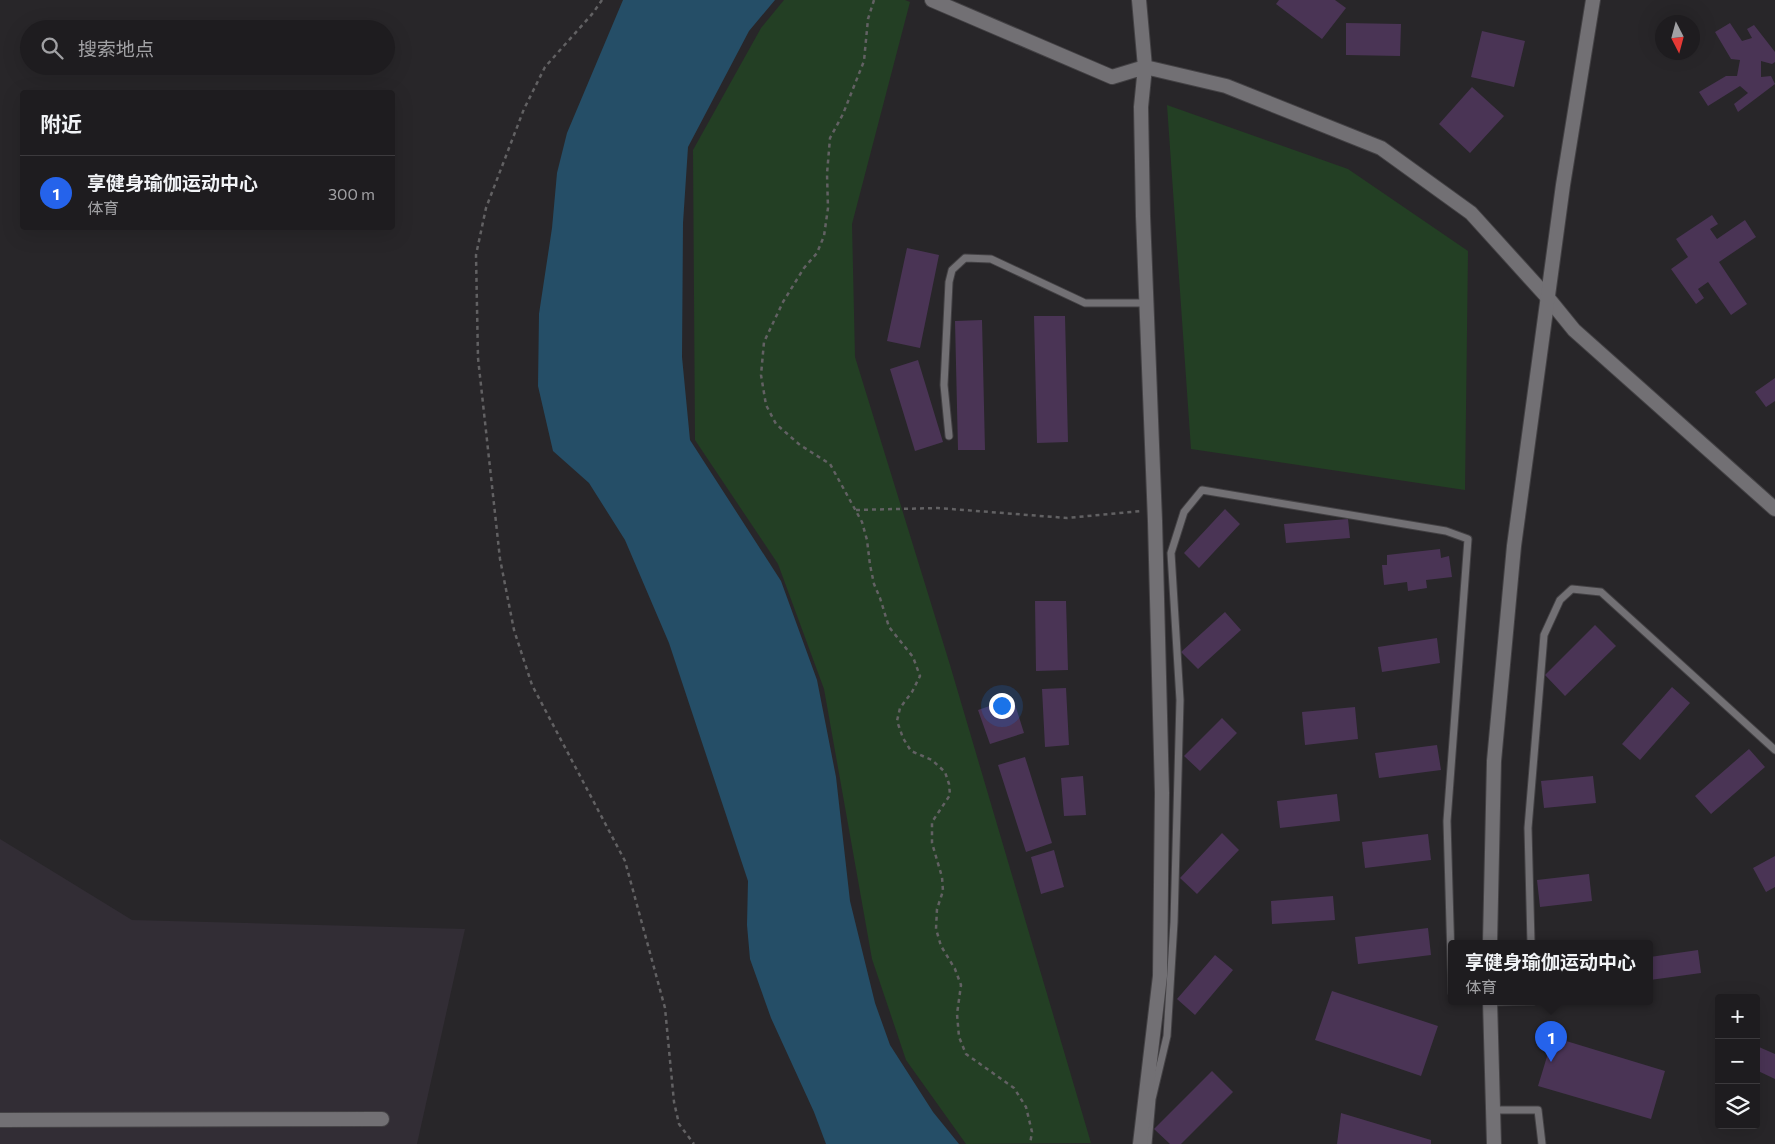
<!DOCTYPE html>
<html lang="zh">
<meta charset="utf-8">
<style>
:root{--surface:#1e1c1f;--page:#262528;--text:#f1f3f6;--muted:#a1a1a4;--line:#3c3a3d;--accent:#2563eb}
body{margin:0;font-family:Commissioner,"Noto Sans SC",sans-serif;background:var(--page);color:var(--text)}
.controls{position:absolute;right:15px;bottom:15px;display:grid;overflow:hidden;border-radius:5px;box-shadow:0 5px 20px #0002}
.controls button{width:45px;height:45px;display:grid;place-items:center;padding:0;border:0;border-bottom:1px solid var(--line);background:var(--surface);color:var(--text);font:25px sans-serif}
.compass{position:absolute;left:1655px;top:15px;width:45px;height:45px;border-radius:50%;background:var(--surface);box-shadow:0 5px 20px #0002;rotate:174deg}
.you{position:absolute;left:1001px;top:705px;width:18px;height:18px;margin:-12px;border:4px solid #fff;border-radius:50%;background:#1a73e8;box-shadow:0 0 0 8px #1a73e833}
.badge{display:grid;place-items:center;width:32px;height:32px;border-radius:50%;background:var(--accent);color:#fff;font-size:16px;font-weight:700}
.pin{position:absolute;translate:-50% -41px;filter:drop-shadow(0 1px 2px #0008)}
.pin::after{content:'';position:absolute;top:26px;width:18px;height:15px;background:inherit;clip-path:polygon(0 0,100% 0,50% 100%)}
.popup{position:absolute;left:1448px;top:940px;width:205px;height:65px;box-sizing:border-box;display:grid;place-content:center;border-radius:5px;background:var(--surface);filter:drop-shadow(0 1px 4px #0005);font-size:16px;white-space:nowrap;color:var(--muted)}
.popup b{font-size:19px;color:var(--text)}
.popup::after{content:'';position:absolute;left:50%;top:100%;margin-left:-10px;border:10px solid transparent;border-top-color:var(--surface)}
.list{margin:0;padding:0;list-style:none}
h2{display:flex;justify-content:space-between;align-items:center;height:65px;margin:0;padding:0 20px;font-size:21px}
h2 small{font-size:16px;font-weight:400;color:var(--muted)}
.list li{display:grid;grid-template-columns:32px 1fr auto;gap:15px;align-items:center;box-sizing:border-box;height:75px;padding:0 20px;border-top:1px solid var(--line)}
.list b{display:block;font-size:19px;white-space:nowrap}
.list p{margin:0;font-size:16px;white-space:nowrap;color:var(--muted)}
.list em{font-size:16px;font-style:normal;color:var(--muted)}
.icon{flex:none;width:28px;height:28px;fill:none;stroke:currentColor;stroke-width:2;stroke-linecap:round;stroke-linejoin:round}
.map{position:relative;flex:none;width:1775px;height:1144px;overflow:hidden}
.search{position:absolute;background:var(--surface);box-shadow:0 5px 20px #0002;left:20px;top:20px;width:375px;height:55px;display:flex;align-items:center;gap:12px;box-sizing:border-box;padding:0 18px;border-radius:28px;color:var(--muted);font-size:19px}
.panel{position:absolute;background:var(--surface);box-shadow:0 5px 20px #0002;left:20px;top:90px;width:375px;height:140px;border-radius:5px}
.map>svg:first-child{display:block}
.built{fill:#322d35}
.green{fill:#233f24}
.water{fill:#254e67}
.building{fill:#4a3455}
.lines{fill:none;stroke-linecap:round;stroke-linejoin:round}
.service-casing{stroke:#434144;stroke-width:9}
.minor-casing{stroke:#434144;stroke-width:16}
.tertiary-casing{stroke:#434144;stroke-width:16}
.path{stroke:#626163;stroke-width:2.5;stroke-dasharray:4 4;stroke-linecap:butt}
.service{stroke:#727074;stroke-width:7}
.minor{stroke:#727074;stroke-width:14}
.tertiary{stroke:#727074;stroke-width:14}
</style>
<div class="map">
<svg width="1775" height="1144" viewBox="0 0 1775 1144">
<rect width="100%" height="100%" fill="#282629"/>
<path class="built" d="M0 839 132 920 465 929 417 1144H0Z"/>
<path class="green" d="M784 0H905L910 2 852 224 855 357 950 665 1091 1143 966 1144 906 1060 872 959 824 689 778 564 695 440 693 150 761 28Z
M1167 105 1348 169 1468 251 1465 490 1191 449Z"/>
<path class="water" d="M623 0H775L749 31 688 147 683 223 682 357 690 440 781 581 817 680 836 777 850 901 875 1003 890 1045 933 1112 959 1144H826L814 1112 771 1018 750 959 747 925 748 881 669 643 625 540 589 483 553 451 538 386 539 314 552 228 557 173 567 133Z"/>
<path class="building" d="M1279 0H1335L1346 8 1322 39 1276 4Z
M1346 23 1401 24 1400 56 1346 55Z
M1730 23 1742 41 1752 38 1747 29 1754 25 1775 52V62L1772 64 1761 61V77L1771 76 1775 84 1738 112 1734 104 1748 93 1740 86 1708 106 1699 92 1726 76H1737L1740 60 1731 59 1715 32Z
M1482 31 1525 41 1514 87 1471 77Z
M1472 87 1504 116 1470 153 1439 124Z
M1712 215 1718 224 1710 229 1717 239 1745 220 1756 237 1719 262 1747 304 1731 315 1708 282 1698 289 1704 298 1696 304 1671 269 1688 257 1676 239Z
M907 248 939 255 920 348 887 341Z
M1034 316H1065L1068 442 1037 443Z
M982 320 985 450H958L955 321Z
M918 360 943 442 915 451 890 369Z
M1775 378V401L1766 407 1755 392Z
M1225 509 1240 524 1199 568 1184 553Z
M1348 519 1350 538 1286 543 1284 524Z
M1440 549 1441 558 1449 556 1452 577 1426 580 1427 588 1408 591 1407 582 1384 585 1382 565H1387V555Z
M1035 601H1066L1068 670 1036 671Z
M1225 612 1241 630 1198 669 1181 652Z
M1595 625 1616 646 1565 696 1545 675Z
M1437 638 1440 663 1382 672 1378 647Z
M1672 687 1690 703 1640 760 1622 744Z
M1066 688 1069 745 1045 747 1042 689Z
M1013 698 1024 733 990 744 978 710Z
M1355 707 1358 739 1305 745 1302 712Z
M1222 718 1237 733 1200 771 1184 756Z
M1437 745 1441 770 1379 778 1375 753Z
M1749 749 1765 767 1711 814 1695 796Z
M1025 757 1052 843 1026 852 998 765Z
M1083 776 1086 815 1064 816 1061 778Z
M1593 776 1596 803 1544 808 1541 781Z
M1337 794 1340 821 1280 828 1277 801Z
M1222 833 1239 850 1197 894 1180 878Z
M1428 834 1431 860 1365 868 1362 842Z
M1054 850 1064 887 1041 894 1031 857Z
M1775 856V887L1766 892 1753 868Z
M1589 874 1592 901 1540 907 1537 880Z
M1333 896 1335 920 1272 924 1271 901Z
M1428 928 1431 955 1358 964 1355 937Z
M1698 950 1701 973 1650 980V957Z
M1215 955 1233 970 1195 1015 1177 999Z
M1332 991 1438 1026 1421 1076 1315 1040Z
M1545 1001H1570V1002L1546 1006Z
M1553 1037 1665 1071 1651 1119 1538 1086Z
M1759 1047 1775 1054V1079L1756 1070V1053Z
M1212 1071 1233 1092 1181 1144H1170L1154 1129Z
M1341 1113 1431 1140V1144H1337Z"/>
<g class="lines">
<defs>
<path id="service" d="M949 436 944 385 949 282 952 270 965 258 991 259 1085 303H1146
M1531 943 1528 828 1544 635 1560 600 1572 589 1601 592 1775 750
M1489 1002 1534 1001
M1493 1110H1538L1542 1144
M1148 1144 1152 1099 1167 1036 1174 922 1180 700 1171 553 1184 512 1202 490 1446 531 1468 539 1447 821 1452 993"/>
<path id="minor" d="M932 0 1112 77 1145 67 1139 0
M0 1120 382 1119
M1140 1144 1160 976 1162 793 1155 521 1143 216 1141 107 1145 67 1226 86 1381 148 1471 213 1548 298 1574 330 1775 509"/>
<path id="tertiary" d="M1490 943 1494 761 1514 546 1563 185 1593 0
M1490 1001 1494 1144"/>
</defs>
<use href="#service" class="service-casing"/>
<use href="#minor" class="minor-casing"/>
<use href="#tertiary" class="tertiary-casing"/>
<path class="path" d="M602 0 593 13 545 67 524 109 486 208 476 255 478 358 500 559 514 630 532 685 625 861 665 1008 674 1102 679 1124 694 1144
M874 0 868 19 864 61 843 114 830 138 827 174 828 208 824 236 817 253 804 268 783 302 764 342 761 375 766 405 776 424 800 445 830 464 862 522 867 540 870 565 874 584 880 598 889 627 913 657 920 676 912 692 900 708 897 721 903 738 911 751 932 760 945 772 949 784 950 795 932 822V843L942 877 943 891 937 909 936 929 941 946 955 969 961 985 957 1014 959 1037 966 1054 1014 1088 1026 1107 1032 1132 1030 1144
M856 510 938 508 1067 518 1141 511"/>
<use href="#service" class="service"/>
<use href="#minor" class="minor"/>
<use href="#tertiary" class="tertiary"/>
</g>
</svg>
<div class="controls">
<button>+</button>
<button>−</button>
<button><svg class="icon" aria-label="layers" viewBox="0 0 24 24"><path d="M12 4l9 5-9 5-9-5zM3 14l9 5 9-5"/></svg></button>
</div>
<svg class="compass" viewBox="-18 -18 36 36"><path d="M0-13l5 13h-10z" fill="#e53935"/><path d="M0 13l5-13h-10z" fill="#a1a1a4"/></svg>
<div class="you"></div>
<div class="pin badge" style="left:1551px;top:1062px">1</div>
<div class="popup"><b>享健身瑜伽运动中心</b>体育</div>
<div class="search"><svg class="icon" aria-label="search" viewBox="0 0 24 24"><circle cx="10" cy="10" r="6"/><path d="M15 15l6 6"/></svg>搜索地点</div>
<section class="panel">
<h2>附近<small></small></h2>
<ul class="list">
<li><span class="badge">1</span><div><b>享健身瑜伽运动中心</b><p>体育</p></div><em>300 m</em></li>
</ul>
</section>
</div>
